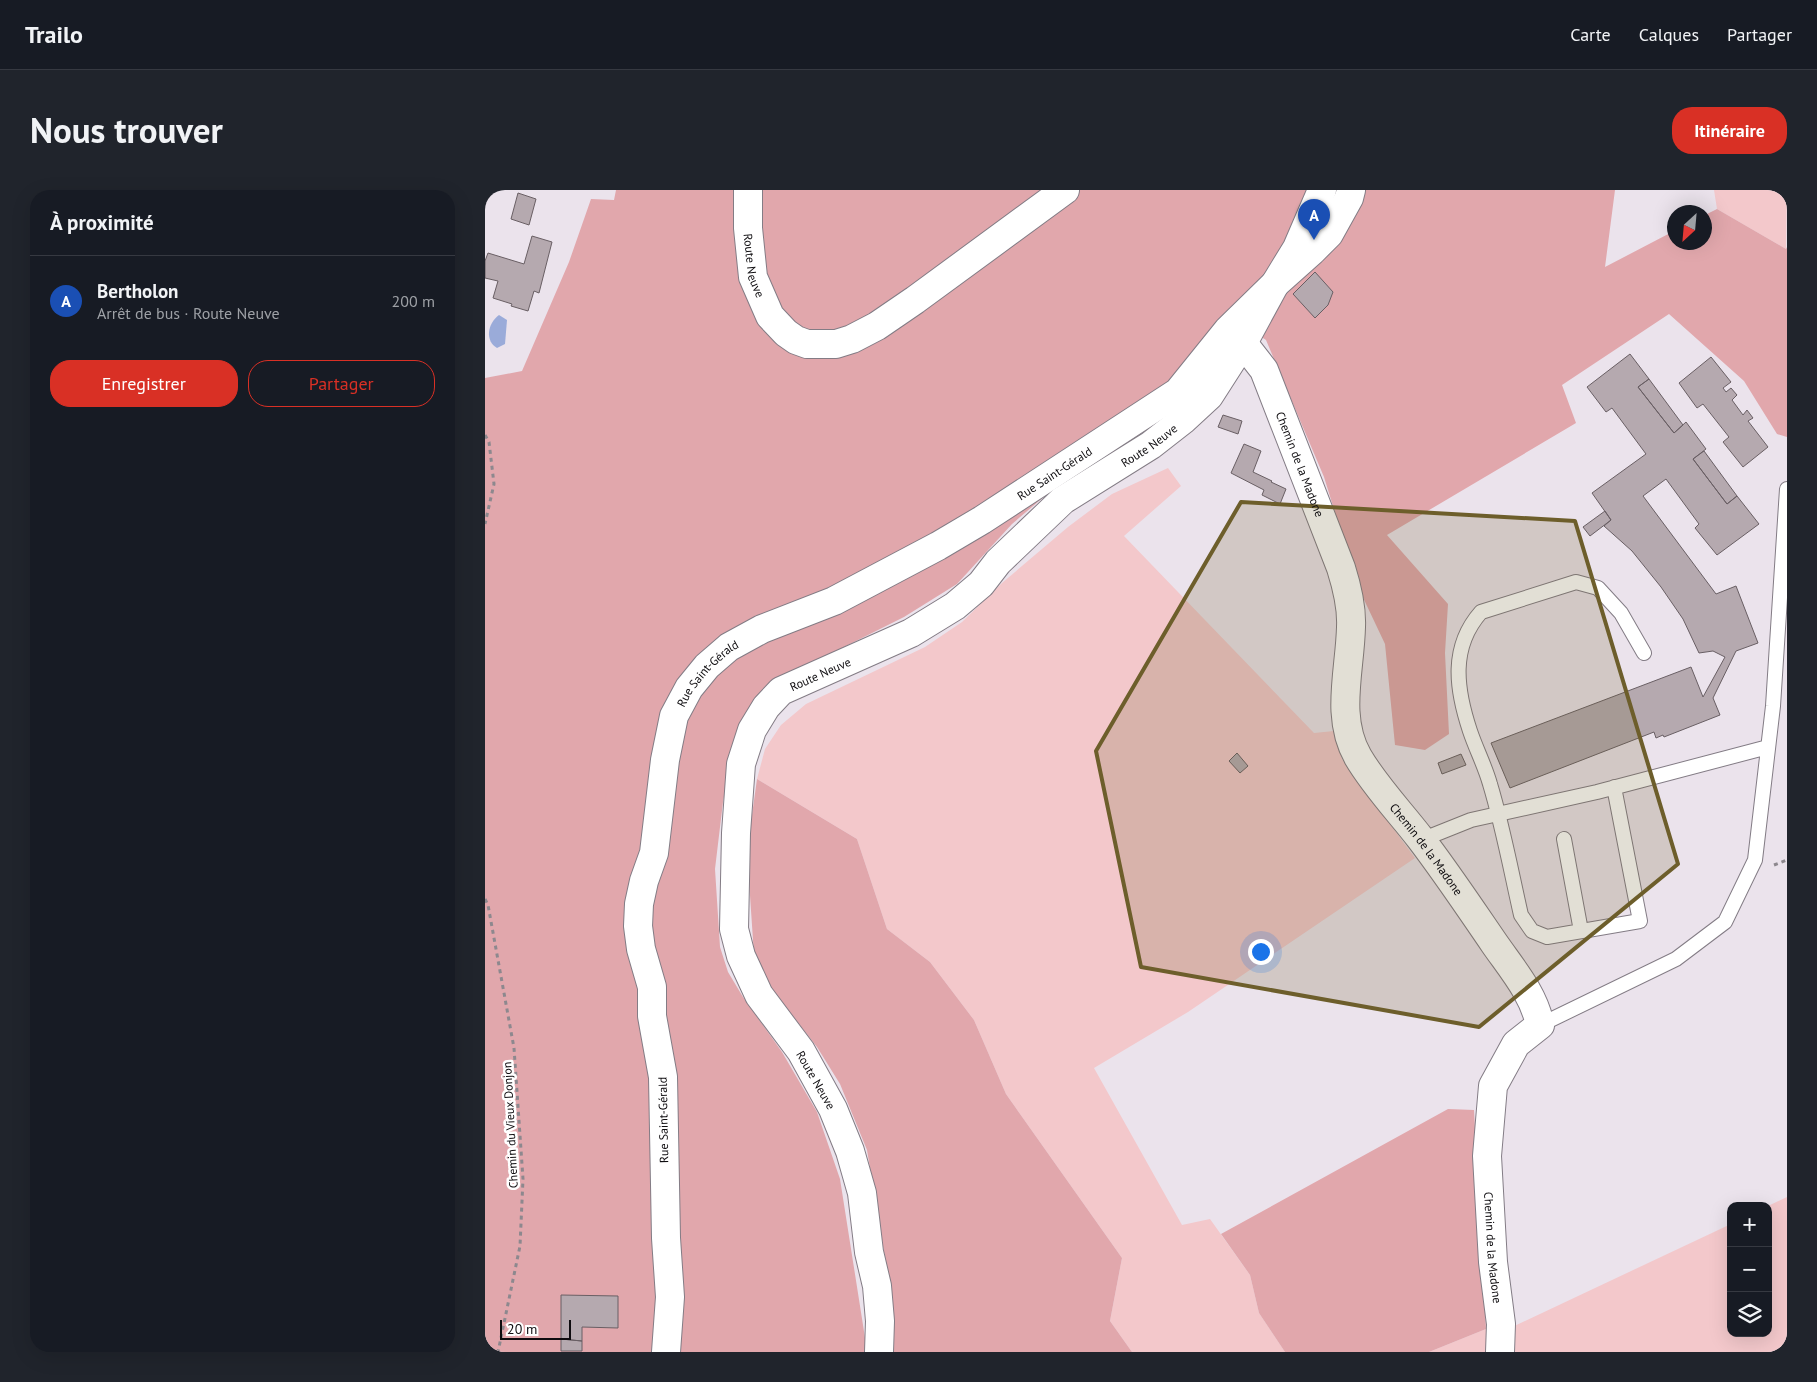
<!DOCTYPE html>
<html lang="fr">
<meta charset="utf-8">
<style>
:root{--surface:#171b24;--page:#20242c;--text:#f1f3f6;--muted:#9ea1a6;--line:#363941;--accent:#d93025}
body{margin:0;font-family:"PT Sans",sans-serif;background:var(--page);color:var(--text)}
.controls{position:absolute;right:15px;bottom:15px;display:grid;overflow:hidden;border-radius:10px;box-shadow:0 5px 20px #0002}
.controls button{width:45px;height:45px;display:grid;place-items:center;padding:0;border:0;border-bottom:1px solid var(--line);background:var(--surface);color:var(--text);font:25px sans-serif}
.compass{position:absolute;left:1182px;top:15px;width:45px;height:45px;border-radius:50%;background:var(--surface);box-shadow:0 5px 20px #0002;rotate:206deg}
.scale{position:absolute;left:15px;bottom:12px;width:71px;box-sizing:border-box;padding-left:5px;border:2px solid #0e0c0f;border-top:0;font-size:14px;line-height:18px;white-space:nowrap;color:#0e0c0f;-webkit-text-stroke:4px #fff;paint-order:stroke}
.you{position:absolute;left:775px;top:761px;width:18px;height:18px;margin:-12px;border:4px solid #fff;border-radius:50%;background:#1a73e8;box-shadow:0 0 0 8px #1a73e833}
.badge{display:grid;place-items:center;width:32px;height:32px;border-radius:50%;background:var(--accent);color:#fff;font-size:16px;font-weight:700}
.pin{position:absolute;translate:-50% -41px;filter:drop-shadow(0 1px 2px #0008)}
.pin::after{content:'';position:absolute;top:26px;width:18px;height:15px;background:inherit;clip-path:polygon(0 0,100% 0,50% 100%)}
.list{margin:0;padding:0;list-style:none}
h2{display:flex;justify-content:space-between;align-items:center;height:65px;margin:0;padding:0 20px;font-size:21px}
h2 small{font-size:16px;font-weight:400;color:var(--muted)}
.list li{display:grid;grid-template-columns:32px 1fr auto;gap:15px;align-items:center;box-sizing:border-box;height:90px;padding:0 20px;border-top:1px solid var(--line)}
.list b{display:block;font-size:19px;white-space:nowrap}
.list p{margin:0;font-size:16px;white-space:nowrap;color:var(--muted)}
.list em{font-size:16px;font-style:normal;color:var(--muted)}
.actions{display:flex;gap:10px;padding:15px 20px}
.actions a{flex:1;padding:11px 0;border:1px solid var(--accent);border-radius:20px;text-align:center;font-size:18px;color:var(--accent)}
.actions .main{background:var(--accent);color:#fff}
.icon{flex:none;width:28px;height:28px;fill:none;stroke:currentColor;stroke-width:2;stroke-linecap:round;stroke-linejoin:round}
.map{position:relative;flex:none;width:1302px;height:1162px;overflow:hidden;border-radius:20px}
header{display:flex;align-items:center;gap:30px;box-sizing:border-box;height:70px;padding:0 25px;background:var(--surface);border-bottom:1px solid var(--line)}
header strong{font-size:24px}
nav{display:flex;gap:28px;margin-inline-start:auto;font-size:18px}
.intro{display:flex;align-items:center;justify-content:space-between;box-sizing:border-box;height:120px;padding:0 30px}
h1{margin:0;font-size:35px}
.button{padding:12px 22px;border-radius:20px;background:var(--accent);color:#fff;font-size:18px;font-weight:700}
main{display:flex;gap:30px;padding:0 30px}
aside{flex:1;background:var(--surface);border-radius:20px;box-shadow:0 5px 20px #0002}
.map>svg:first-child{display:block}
.green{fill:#f3c8cb}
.forest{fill:#e1a7ac}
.water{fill:#9aabd9}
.building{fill:#b5a9af;stroke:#695f64}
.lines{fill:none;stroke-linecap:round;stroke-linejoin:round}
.service-casing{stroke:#837c85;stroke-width:16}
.minor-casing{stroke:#837c85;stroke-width:30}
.tertiary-casing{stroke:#837c85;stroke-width:30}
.path{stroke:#8d888e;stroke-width:3;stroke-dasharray:4 4;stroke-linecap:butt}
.service{stroke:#fff;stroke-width:14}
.minor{stroke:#fff;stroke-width:28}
.tertiary{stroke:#fff;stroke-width:28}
.marked{fill:#6d5e2b;fill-opacity:0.2;stroke:#6d5e2b;stroke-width:4;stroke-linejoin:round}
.labels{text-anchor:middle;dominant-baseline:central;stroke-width:5;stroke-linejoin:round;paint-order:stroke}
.street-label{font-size:12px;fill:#0e0c0f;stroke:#fff}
</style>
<header>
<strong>Trailo</strong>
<nav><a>Carte</a><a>Calques</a><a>Partager</a></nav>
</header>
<div class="intro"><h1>Nous trouver</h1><a class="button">Itinéraire</a></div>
<main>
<aside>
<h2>À proximité<small></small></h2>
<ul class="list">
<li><span class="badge" style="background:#1a4fb4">A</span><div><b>Bertholon</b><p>Arrêt de bus · Route Neuve</p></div><em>200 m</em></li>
</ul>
<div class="actions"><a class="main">Enregistrer</a><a>Partager</a></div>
</aside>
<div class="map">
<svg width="1302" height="1162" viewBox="0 0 1302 1162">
<rect width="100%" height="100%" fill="#ebe3ec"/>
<path class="green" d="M1229 0H1302L1301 59 1232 19Z
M683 278 696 296 639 346 829 543 849 541 857 569 930 668 703 822 609 878 697 1035 725 1029 765 1085 774 1123 800 1162H647L625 1131 637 1068 521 904 489 830 445 772 402 739 372 649 272 589 280 559 296 535 321 514 440 457 477 432 517 393 583 337 627 304Z
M1302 1007V1162H1026L1025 1138 1246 1034V1143H1283V1016Z
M1001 1139 1002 1162H944Z"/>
<path class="forest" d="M131 0H1130L1120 77 1189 41 1190 52H1220V25L1232 19 1301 59 1302 57V247L1292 244 1259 191 1184 124 1077 195 1091 233 902 345 963 414 960 463 964 544 940 560 910 555 900 454 873 397 839 287 781 150 746 127 607 274 561 305 527 334 472 394 419 427 295 489 267 513 257 534 246 571 238 612 230 679 235 757 243 782 258 807 297 862 332 922 355 989 381 1154 379 1162H0V188L37 181 84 72 106 9 129 10Z
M272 589 372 649 402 739 445 772 489 830 521 904 637 1068 625 1131 647 1162H406L403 1086 382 960 355 894 332 857 285 797 269 765 262 661Z
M963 919 989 920 1001 1139 944 1162H800L774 1123 765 1085 736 1044Z"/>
<path class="water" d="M14 125 22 130 20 154 12 158C0 151 2 134 14 125Z"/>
<path class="building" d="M33 3 51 9 44 35 26 29Z
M47 46 67 52 54 103 49 101 43 121 26 116 27 114 8 108 13 91 0 88V71L3 63 39 74Z
M830 82 848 102 843 115 830 128 808 104Z
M1145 164 1164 189 1153 197 1189 243 1201 232 1221 259 1208 269 1242 314 1252 306 1274 334 1232 365 1210 338 1214 334 1181 289 1158 306 1231 404 1251 396 1273 453 1251 461 1228 508 1235 525 1179 547 1178 545 1171 548 1169 542 1025 598 1006 553 1206 477 1218 507 1240 467 1228 461 1214 463 1198 429 1176 397 1147 361 1119 336 1126 330 1107 303 1161 264 1127 218 1121 222 1102 197Z
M1226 167 1246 192 1238 198 1241 202 1246 198 1252 205 1247 210 1258 225 1262 220 1268 228 1263 231 1283 257 1258 277 1238 252 1244 247 1218 214 1212 218 1194 193Z
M1164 189 1198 235 1189 243 1153 197Z
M738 225 757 231 753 244 733 237Z
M759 254 776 261 768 282 787 291 786 292 801 299 795 314 777 305 779 300 746 283Z
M1219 261 1252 306 1242 314 1208 269Z
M1120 321 1126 330 1105 346 1098 337Z
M752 563 763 576 755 583 744 571Z
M976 564 981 575 957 584 953 573Z
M76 1105 133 1106V1138L97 1137V1151L76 1149Z
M76 1149 97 1151V1161H76Z"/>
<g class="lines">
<defs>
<path id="service" d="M1129 597 1155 731 1062 747 1047 741 1036 725C1026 681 1018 637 1005 594 1000 576 991 559 985 541 971 499 965 457 996 422L1091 392 1113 398 1136 423 1159 463
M1079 649 1096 741
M936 650 986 630 1112 602 1283 557
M1055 835 1191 769 1240 732 1270 670 1288 516 1302 299"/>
<g id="minor">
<path id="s1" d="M758 153 779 180 856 378C862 397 867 417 866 437 865 481 850 527 873 567 890 596 915 622 935 648 961 682 985 718 1009 753 1027 779 1049 804 1055 835L1031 854 1008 896 1002 966 1008 1072 1016 1134 1015 1162"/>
<path id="s2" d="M181 1162 185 1107 181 1048 178 887 167 826V797L156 759 153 736 154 714 159 691 169 663 180 570 189 526 204 498 222 476 244 457 277 439 349 411 453 356 497 330 693 202 743 140 790 94 827 61 844 44 864 8 866 0"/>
</g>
<g id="tertiary">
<path id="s3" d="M263 0V38L268 87 285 126 301 143 311 150 322 154H351L367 149 392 136 430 110 580 0"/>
<path id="s4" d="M394 1162 395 1131 392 1096 384 1062 377 1003 365 961 348 919 316 861 274 805 256 766 249 739 251 643 256 574 267 540 281 517 296 501 426 443 470 416 496 394 513 372 578 310 666 255 698 230 724 206 758 153 790 94 812 58 837 0"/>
</g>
</defs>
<use href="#service" class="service-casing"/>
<use href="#minor" class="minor-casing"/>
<use href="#tertiary" class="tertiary-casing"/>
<path class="path" d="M0 245 4 252 9 294 0 334
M1289 675 1302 670
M0 709 3 715 29 858 38 989 35 1056 13 1162"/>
<use href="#service" class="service"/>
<use href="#minor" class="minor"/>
<use href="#tertiary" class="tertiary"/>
</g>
<path class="marked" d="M756 312 1090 331 1193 674 994 837 656 777 611 561Z"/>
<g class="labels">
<g class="street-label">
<text stroke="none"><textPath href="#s3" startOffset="76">Route Neuve</textPath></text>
<text stroke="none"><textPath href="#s4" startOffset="1154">Route Neuve</textPath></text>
<text stroke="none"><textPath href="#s1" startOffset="135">Chemin de la Madone</textPath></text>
<text stroke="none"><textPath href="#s2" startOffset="1102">Rue Saint-Gérald</textPath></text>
<text stroke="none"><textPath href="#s4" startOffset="749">Route Neuve</textPath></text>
<text stroke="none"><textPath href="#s2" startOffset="698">Rue Saint-Gérald</textPath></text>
<text stroke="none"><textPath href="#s1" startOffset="554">Chemin de la Madone</textPath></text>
<text transform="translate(331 890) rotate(60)">Route Neuve</text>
<text transform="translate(178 930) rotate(-91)">Rue Saint-Gérald</text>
<text transform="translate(25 935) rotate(-93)">Chemin du Vieux Donjon</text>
<text stroke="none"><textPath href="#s1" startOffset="1005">Chemin de la Madone</textPath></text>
</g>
</g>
</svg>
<div class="controls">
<button>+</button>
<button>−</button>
<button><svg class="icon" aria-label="layers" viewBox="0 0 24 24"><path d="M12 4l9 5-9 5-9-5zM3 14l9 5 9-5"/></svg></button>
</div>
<svg class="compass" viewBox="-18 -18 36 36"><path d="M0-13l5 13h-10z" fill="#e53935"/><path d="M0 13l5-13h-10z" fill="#9ea1a6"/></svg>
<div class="scale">20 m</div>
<div class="you"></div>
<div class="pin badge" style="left:829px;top:50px;background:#1a4fb4">A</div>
</div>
</main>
